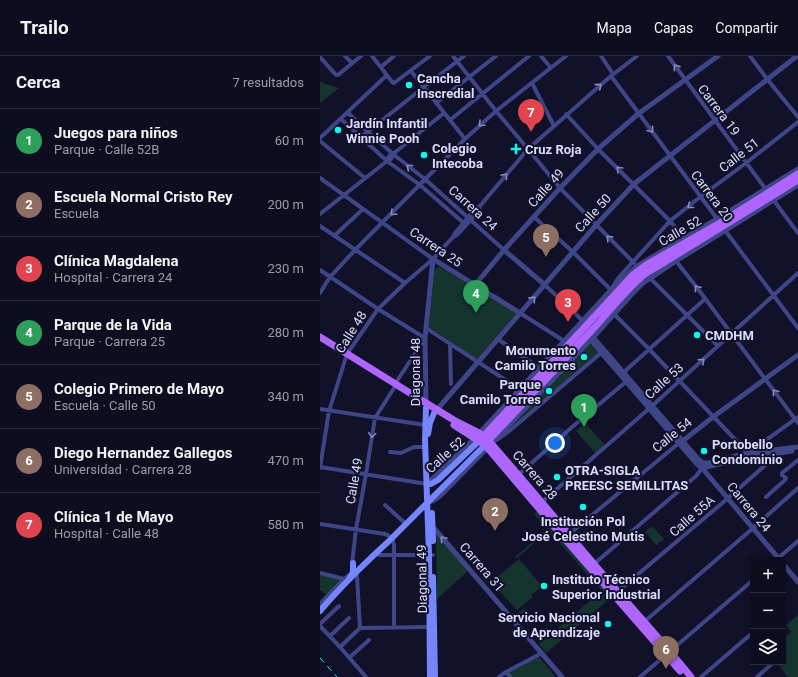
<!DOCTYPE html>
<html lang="es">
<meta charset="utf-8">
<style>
:root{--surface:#0e0d20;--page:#1c1b2d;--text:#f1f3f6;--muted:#9b9ca5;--line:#2e2d3e;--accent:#7c3aed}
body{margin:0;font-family:Roboto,sans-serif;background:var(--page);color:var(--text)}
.controls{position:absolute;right:12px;bottom:12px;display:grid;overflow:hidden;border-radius:0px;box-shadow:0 2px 6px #0003}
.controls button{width:36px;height:36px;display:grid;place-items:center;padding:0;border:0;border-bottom:1px solid var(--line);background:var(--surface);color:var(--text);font:20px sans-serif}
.you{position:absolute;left:235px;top:387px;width:14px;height:14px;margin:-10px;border:3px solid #fff;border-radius:50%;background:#1a73e8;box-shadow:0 0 0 6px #1a73e833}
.badge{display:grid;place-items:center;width:26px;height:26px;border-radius:50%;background:var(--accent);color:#fff;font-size:13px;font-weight:700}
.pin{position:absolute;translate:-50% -33px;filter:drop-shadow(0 1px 2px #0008)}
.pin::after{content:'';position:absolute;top:21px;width:14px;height:12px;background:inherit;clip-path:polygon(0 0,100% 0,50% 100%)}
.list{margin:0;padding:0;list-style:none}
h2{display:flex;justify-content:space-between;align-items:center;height:52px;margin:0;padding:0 16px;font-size:17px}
h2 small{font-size:13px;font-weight:400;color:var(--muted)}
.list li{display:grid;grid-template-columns:26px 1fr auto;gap:12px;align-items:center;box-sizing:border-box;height:64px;padding:0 16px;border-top:1px solid var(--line)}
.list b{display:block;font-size:15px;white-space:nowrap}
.list p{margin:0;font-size:13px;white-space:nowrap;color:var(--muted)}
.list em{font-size:13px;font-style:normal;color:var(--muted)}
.icon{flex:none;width:22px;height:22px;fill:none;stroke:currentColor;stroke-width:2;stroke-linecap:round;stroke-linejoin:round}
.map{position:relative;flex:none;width:478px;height:621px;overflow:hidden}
header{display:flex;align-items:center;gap:24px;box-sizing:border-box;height:56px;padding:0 20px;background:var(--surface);border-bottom:1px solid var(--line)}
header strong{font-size:19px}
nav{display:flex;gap:22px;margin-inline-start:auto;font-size:14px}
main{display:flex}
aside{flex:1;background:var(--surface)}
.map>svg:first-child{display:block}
.green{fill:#15342e}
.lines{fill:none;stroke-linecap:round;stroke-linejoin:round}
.minor{stroke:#3e4688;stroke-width:4}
.tertiary{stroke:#3e4688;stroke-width:5}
.secondary{stroke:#7585fc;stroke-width:6}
.primary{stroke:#ad65fc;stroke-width:7}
.rail{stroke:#0cfaee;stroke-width:1;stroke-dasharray:6 5;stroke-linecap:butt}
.oneway{stroke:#858abd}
.poi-dot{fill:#0cfaee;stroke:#12112a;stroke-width:1.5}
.labels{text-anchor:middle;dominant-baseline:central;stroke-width:4;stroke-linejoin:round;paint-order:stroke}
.poi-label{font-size:13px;font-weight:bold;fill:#dcddfe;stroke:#12112a;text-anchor:start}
.street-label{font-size:13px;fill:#dcddfe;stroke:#12112a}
</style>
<header>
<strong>Trailo</strong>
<nav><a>Mapa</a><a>Capas</a><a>Compartir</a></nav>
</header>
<main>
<aside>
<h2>Cerca<small>7 resultados</small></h2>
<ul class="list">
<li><span class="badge" style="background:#2e9e5b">1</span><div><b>Juegos para niños</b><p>Parque · Calle 52B</p></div><em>60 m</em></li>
<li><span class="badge" style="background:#8d6e63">2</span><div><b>Escuela Normal Cristo Rey</b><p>Escuela</p></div><em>200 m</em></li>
<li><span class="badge" style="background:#e0444e">3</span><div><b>Clínica Magdalena</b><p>Hospital · Carrera 24</p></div><em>230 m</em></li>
<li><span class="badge" style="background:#2e9e5b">4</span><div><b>Parque de la Vida</b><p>Parque · Carrera 25</p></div><em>280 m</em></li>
<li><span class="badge" style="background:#8d6e63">5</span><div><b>Colegio Primero de Mayo</b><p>Escuela · Calle 50</p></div><em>340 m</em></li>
<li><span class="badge" style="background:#8d6e63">6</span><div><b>Diego Hernandez Gallegos</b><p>Universidad · Carrera 28</p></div><em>470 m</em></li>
<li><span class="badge" style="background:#e0444e">7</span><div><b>Clínica 1 de Mayo</b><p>Hospital · Calle 48</p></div><em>580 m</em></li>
</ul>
</aside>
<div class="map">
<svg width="478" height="621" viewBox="0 0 478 621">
<rect width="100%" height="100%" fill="#12112a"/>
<path class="green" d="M0 26 19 32 0 47Z
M119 211H121L197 257 157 303 109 271 114 216 115 213Z
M269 287 278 297 189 374Z
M265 367 285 389 275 397 256 375Z
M219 453 294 539 226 597 219 588 282 535 214 458Z
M332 470 344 483 336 489 325 476Z
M227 474 239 488 227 476 197 502 195 501Z
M116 475 149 514 117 543Z
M199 503 222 530 211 539 213 541 197 554 171 526Z
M0 518 24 523 8 540 0 534Z
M204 552 213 562 207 568 198 557Z
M478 559V621H468L456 606H463V583L471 576 466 569Z
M219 601 236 621H192L188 617Z"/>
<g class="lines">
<path class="minor" d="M25 0 32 7
M52 0 73 27H74L110 0
M133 0 176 55 208 93 240 132 314 207
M221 0 231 12
M281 0 293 18
M348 0 447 135
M430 0 447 23 478 61
M0 1 16 19H18L41 0
M61 11 74 0
M91 15 145 83
M291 20 398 164
M212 27 234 70
M116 47 176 0
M28 57 48 76 73 98 106 124 184 194
M246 58 278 93 350 165 364 182
M21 63 67 105 100 129 146 169
M130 64 209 0
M41 81 104 31 144 0
M0 82 67 19
M0 85 45 122
M67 105 69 100 73 98 124 57
M0 122 113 203
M452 142 478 177
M0 158 67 105 71 103 73 98
M214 161 253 196 291 234 297 224 301 219 350 165 380 141 426 107 478 66
M0 170 85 227
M404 173 478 272
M14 180 43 153
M133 181 135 177 155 153 160 150
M356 205 378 233 478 367
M0 214 58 253 105 282 75 328
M329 221 398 290
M225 229 263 265
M0 237 10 221 35 194 145 83 176 55 246 0
M200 257 244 285
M294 258 329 293 428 397 478 361
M106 272 201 334
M178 283 219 312
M130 288 131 328
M304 316 385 243
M0 353 105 369
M177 384 188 376 281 297
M70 396 81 397 94 391H105
M0 411 107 428
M0 412 9 355 27 298 58 253 85 227 113 203 133 181 137 179 158 156 160 150 208 93 291 20 317 0
M198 419 251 372 308 324
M446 441 465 424 466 422 462 419V417L478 404
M222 446 332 350 478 217
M65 449 86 468
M0 468 65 478C71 480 73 483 74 489V571
M248 479 359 387
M59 499H113
M456 504 478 485
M32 508 36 473 46 418 55 362 74 332
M274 508 376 420 382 412
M0 517 24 523
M37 520 40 572
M297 536 407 443 459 397
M0 548 24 523 30 519
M324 566 432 473 478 432
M0 568 19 550
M0 570 20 591 46 621
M40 572 109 571
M10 580 29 562
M20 591 40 572
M29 602 49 584
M186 616 190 621
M179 621 186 616 222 597
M320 621 433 524
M381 621 430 579
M437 621 454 606"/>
<path class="tertiary" d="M184 194 225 229
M155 229 184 194 240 132 278 93 318 58 398 0
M271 279 378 403 383 407H388L428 397 478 391
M269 282 377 408 382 412 460 504
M106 348 105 282 113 203 200 257
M115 356 276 169 314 128 477 0
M360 387 393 361 478 299
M382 412 416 404 472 395
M107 428 155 382 291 234 317 210 397 163 478 113
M109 446C114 445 118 442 122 438L173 386 278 276 311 239 323 227 356 205 478 129
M113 471 242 621
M463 508 478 526"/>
<path class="secondary" d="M106 352 105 384 109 499 110 621
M108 378 110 367 114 357
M107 428H111L118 424 159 385
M112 457 113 485
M30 521 33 516V507
M113 521 115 621
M0 555C21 530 45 507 69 485L165 389"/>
<path class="primary" d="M0 281 106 347 137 366 159 377 169 385C204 425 239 467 274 508 306 546 340 582 371 621
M134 369 159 385 165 389 244 482 360 615
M161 383 313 219 326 209 400 167 478 118
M166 387C202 349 237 311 273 273 290 255 305 234 325 218L478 124"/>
<path class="rail" d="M0 602 17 621"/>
</g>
<defs><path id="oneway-chevron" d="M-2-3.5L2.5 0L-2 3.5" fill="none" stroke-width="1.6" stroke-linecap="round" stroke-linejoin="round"/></defs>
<g class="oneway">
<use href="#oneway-chevron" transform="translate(356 11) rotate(-125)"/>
<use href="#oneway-chevron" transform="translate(279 30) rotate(-41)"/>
<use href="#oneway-chevron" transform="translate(161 68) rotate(137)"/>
<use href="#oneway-chevron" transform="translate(331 74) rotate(53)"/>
<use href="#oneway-chevron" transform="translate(89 111) rotate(-142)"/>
<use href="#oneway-chevron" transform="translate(299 113) rotate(-135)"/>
<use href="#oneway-chevron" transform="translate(185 120) rotate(-50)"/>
<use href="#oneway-chevron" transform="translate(370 150) rotate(141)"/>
<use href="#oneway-chevron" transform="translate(73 157) rotate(135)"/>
<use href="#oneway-chevron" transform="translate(289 182) rotate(-134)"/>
<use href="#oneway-chevron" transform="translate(377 232) rotate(-127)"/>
<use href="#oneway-chevron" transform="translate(213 243) rotate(-48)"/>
<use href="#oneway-chevron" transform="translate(382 305) rotate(-42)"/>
<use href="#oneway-chevron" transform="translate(455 336) rotate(-127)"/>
<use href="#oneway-chevron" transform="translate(52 379) rotate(98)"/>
<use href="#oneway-chevron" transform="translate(123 483) rotate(-131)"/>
</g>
<g class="poi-dot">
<circle cx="89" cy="29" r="4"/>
<circle cx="18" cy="74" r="4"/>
<path d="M194 87h4v4h4v4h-4v4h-4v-4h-4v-4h4z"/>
<circle cx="104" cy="99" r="4"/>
<circle cx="377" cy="279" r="4"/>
<circle cx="264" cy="301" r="4"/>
<circle cx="229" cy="335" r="4"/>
<circle cx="384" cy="395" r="4"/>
<circle cx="237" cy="421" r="4"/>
<circle cx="263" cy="451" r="4"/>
<circle cx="224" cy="530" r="4"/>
<circle cx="288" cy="568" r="4"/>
</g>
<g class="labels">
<g class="poi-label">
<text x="97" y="22">Cancha<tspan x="97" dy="15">Inscredial</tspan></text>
<text x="26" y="67">Jardín Infantil<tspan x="26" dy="15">Winnie Pooh</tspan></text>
<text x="112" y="92">Colegio<tspan x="112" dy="15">Intecoba</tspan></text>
<text x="205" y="93">Cruz Roja</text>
<text x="385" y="279">CMDHM</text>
<text x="256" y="294" text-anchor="end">Monumento<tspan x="256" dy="15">Camilo Torres</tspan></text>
<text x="221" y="328" text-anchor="end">Parque<tspan x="221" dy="15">Camilo Torres</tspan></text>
<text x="392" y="388">Portobello<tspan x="392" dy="15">Condominio</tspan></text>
<text x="245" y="414">OTRA-SIGLA<tspan x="245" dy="15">PREESC SEMILLITAS</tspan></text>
<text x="263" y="465" text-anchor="middle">Institución Pol<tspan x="263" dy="15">José Celestino Mutis</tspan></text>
<text x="232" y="523">Instituto Técnico<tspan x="232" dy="15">Superior Industrial</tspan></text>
<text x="280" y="561" text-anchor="end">Servicio Nacional<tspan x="280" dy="15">de Aprendizaje</tspan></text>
</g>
<g class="street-label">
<text transform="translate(399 54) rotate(53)">Carrera 19</text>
<text transform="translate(419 99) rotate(-38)">Calle 51</text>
<text transform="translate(226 132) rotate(-48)">Calle 49</text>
<text transform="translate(392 140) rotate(53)">Carrera 20</text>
<text transform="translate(153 152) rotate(42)">Carrera 24</text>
<text transform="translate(273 157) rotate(-48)">Calle 50</text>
<text transform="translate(360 175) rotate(-30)">Calle 52</text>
<text transform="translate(116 191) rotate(34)">Carrera 25</text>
<text transform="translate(31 276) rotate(-58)">Calle 48</text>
<text transform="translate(95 316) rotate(-90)">Diagonal 48</text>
<text transform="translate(344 325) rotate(-42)">Calle 53</text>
<text transform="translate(352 379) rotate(-39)">Calle 54</text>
<text transform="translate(125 399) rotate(-42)">Calle 52</text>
<text transform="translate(215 419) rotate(49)">Carrera 28</text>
<text transform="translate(34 425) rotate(-80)">Calle 49</text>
<text transform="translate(429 451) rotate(50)">Carrera 24</text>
<text transform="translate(372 460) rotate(-41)">Calle 55A</text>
<text transform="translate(162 511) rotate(49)">Carrera 31</text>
<text transform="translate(102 523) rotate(-91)">Diagonal 49</text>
</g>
</g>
</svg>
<div class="controls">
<button>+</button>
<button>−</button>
<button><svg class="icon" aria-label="layers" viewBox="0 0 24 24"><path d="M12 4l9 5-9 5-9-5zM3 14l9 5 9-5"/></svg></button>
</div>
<div class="you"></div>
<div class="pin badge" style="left:264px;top:371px;background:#2e9e5b">1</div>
<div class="pin badge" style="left:175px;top:475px;background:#8d6e63">2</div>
<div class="pin badge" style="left:248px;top:266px;background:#e0444e">3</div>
<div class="pin badge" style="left:156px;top:257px;background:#2e9e5b">4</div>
<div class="pin badge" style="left:226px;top:201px;background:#8d6e63">5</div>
<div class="pin badge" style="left:346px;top:613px;background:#8d6e63">6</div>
<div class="pin badge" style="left:211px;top:76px;background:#e0444e">7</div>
</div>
</main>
